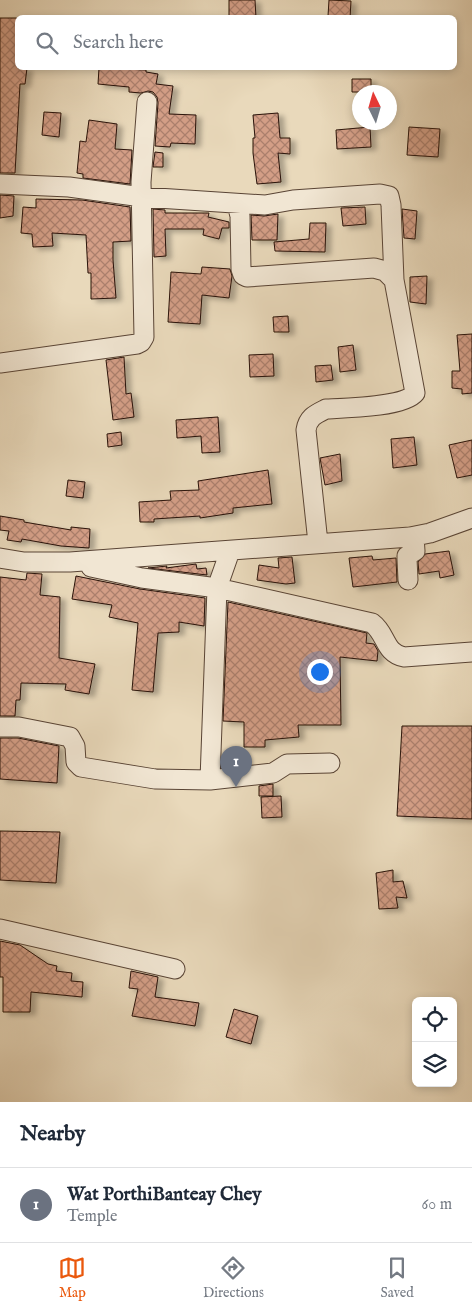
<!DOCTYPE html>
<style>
:root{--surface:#fff;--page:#f6f6f7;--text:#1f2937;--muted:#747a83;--line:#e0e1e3;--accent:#ea580c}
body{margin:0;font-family:"IM FELL English",serif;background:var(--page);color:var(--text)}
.controls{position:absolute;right:15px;bottom:15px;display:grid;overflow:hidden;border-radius:8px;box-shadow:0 2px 8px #0003}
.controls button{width:45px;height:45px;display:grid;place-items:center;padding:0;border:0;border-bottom:1px solid var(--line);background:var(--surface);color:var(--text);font:25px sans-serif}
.compass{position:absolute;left:352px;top:85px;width:45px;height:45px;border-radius:50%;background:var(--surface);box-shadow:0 2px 8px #0003;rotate:355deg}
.you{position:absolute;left:319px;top:671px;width:18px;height:18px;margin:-12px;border:4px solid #fff;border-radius:50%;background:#1a73e8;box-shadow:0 0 0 8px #1a73e833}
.badge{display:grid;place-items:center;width:32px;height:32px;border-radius:50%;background:var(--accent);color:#fff;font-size:16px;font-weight:700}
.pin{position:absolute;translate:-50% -41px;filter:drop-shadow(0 1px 2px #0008)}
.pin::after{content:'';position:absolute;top:26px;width:18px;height:15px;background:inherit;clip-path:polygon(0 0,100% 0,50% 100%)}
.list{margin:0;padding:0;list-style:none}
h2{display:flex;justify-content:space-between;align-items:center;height:65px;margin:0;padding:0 20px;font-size:21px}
h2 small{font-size:16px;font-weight:400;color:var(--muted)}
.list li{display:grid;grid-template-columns:32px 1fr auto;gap:15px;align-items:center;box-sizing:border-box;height:75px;padding:0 20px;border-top:1px solid var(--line)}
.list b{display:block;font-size:19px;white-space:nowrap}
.list p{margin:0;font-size:16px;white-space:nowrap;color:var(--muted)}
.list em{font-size:16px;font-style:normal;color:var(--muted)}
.icon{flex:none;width:28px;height:28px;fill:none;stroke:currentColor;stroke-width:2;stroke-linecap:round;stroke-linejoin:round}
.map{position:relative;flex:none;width:472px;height:1102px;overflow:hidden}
.search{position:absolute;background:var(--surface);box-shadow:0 2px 8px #0003;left:15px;right:15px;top:15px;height:55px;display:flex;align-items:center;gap:12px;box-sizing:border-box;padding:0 18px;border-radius:8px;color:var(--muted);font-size:19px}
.sheet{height:140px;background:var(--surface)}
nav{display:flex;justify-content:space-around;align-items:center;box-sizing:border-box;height:70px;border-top:1px solid var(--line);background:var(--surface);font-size:14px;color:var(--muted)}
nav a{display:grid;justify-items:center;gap:2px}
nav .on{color:var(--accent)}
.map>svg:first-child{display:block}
.building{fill:url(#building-cross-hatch);stroke:#291208;filter:url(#shadow)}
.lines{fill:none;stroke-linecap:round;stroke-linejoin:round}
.minor-casing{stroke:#594435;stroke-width:21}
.minor{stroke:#f1e6d3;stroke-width:19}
</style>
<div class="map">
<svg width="472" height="1102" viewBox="0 0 472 1102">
<defs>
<pattern id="building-cross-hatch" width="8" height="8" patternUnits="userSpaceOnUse" patternTransform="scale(1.25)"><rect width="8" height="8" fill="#d39e86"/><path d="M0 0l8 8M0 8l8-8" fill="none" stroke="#ab7f6c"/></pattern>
<filter id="shadow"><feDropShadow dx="5.5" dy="3" stdDeviation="2.5" flood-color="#0004"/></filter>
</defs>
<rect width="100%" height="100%" fill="#e9d9bb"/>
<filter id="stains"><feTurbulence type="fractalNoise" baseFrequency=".004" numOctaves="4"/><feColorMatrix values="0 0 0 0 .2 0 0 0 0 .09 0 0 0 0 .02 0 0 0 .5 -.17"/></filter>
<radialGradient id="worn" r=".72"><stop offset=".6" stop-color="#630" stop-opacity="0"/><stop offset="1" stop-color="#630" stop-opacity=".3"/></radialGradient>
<path class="building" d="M229 0H255L256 18H229Z
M329 0 351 1 350 18 328 16Z
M0 18H18V68H27L25 84H20L15 173H0Z
M99 68 146 70V72L158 74 156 84 173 86 169 114 196 115 195 144 171 143 170 147 155 146 158 103 157 97 153 92 148 91 141 93 129 92V87L98 84Z
M352 79H371V92H352Z
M44 112 61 113 59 137 42 135Z
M278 113 280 138H290V154L278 153 281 182 257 184 253 153V138H255L253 115Z
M89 120 117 124 115 149 132 150 130 184 83 178V174L77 173 80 141 86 142Z
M370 127 371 147 337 149 336 130Z
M409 127 440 129 438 157 407 155Z
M155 152 163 153V167H153Z
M0 195 14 196 13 216 0 218Z
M36 199 82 200 130 207 131 241 113 242V260L116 298 91 299V273H88L86 235 52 233 53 246 33 247 32 234 21 233 23 207 36 208Z
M365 207 366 224 343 226 341 208Z
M153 209 165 210V213H209L208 217 229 222V228H222L219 239 203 235 204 229H165L166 256 154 257Z
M402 209 417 211 415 239 404 238Z
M278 214 277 240H252L251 215 264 216Z
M310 223H326L325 252 275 251 274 242 309 239Z
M202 267 230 269 232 276 229 298 202 295 200 324 168 322 171 272 201 274Z
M427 276 426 304 410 302V277Z
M288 316 289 332H274L273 317Z
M472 334V393L462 394V389L452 388V371H460L457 335Z
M353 345 356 370 340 372 338 347Z
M273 354 274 376 250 377 249 355Z
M124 357 126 394 131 393 134 417 113 420 106 360Z
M331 365 333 380 316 382 315 366Z
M218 417 220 452 202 453 201 436 177 438 176 420Z
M121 432 122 445 108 447 107 434Z
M414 437 417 465 393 468 391 439Z
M472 440V475L457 478 449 445Z
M340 454 342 481 325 485 320 458Z
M268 470 272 504 233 508V513L200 518V516L154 519V522H140L139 502 171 500 170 491 199 490 198 481Z
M68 480 85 482 83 498 66 496Z
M0 516 24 520V522L71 530V527L90 529 89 548 61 546 22 539 21 542 7 540 9 531 0 530Z
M449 551 454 575 440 578 439 571 419 574 418 562 425 554Z
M372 556 373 560 396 558 397 582 353 587 349 558Z
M292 557 295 583 286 584 257 580 259 565 279 568 278 558Z
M196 564 197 569 206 568 207 575 148 568 167 566 166 568Z
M27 573 42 574 40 595 60 597 59 658 95 664 89 694 65 690 66 684 21 683 20 700H16L15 716H0V577L26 580Z
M76 576 140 589 205 598 204 626 179 622V632L158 633 153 692 132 690 138 623 109 617 112 605 72 599Z
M228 602 367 633 366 643 374 644 378 651 377 661 340 657 341 725H298L299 737 265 740V747H244V722L223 721Z
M402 726H472V819L397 816Z
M0 738H18L59 746 57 783 0 779Z
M273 784V796H259V786Z
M281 796 282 817 262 818 261 797Z
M0 831 60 832 56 883 0 880Z
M393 870V882L403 881 407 898 396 897 398 908 379 909 376 873Z
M0 941 20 945 48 964 57 966 56 971 72 973 71 981 83 982 82 997 31 992 30 1012H3V977H0Z
M131 971 158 977 155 997 199 1003 195 1026 132 1016 138 989 129 988Z
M234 1009 258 1016 251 1044 226 1037Z"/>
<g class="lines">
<defs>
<path id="minor" d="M0 184 69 187 142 197 265 205 293 200 380 194 389 196 391 205 394 280 415 393C404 407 346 408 326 409 316 414 308 417 306 430L318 543
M237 204 240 216 241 269 243 275 247 277 374 268 385 271 394 280
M0 363 137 344 141 342 144 337 141 182 147 102
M0 558 24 562H70L410 537 430 533 472 518
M91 567 142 578 217 588 372 623C387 634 384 653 404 657L472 652
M408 580 407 559V556L415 551 414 537
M0 727H19L70 737 75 746 76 762 81 767 155 779 210 780 273 773 287 764 330 763
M210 780 217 588 230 551
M0 929 175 969"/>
</defs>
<use href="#minor" class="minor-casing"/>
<use href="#minor" class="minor"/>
</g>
<rect width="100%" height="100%" filter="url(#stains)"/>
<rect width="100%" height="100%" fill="url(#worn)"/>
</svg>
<div class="controls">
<button><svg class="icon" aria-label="locate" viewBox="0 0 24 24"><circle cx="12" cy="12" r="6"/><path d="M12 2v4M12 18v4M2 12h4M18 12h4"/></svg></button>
<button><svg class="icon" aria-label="layers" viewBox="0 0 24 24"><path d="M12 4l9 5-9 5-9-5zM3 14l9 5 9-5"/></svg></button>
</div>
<svg class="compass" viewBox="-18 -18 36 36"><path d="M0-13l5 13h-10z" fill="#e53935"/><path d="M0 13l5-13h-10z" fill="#747a83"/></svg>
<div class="you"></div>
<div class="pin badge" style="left:236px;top:787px;background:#6b7280">1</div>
<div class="search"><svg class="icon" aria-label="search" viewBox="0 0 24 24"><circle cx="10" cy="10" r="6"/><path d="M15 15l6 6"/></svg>Search here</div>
</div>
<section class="sheet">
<h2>Nearby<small></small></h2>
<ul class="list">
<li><span class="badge" style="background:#6b7280">1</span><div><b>Wat PorthiBanteay Chey</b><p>Temple</p></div><em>60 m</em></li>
</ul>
</section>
<nav>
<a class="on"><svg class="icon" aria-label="map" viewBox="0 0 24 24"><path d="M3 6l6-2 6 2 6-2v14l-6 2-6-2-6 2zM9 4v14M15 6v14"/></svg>Map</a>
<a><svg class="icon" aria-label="directions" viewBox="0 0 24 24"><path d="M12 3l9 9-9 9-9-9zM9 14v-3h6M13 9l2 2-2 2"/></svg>Directions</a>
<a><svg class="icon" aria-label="saved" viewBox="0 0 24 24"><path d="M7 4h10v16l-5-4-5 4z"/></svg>Saved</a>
</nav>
